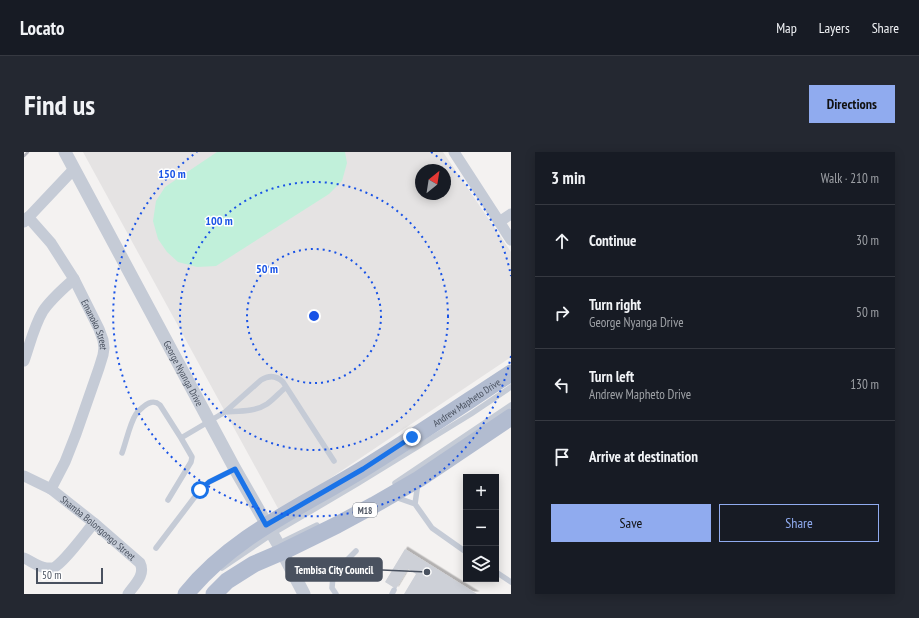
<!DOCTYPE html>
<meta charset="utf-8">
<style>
:root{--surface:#171b24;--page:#242831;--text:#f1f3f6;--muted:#9ea1a6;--line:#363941;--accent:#90abef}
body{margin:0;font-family:"PT Sans Narrow",sans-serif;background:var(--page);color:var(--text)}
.controls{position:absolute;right:12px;bottom:12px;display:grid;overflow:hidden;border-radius:0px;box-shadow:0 2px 10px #0003}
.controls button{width:36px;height:36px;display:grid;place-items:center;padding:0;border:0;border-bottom:1px solid var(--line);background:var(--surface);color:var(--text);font:20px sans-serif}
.compass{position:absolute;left:391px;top:12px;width:36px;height:36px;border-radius:50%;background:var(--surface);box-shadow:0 2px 10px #0003;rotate:30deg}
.scale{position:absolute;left:12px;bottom:10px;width:67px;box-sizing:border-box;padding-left:4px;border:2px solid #49515f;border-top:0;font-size:11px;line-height:14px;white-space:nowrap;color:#49515f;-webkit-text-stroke:3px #fff;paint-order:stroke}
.stop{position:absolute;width:12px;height:12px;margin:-9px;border:3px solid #1a73e8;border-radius:50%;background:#fff}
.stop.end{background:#1a73e8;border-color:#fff;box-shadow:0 1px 4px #0008}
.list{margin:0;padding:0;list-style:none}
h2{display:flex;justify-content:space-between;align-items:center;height:52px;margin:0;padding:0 16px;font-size:17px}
h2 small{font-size:13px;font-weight:400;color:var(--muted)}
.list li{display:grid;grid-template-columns:26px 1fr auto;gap:12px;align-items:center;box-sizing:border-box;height:72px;padding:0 16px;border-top:1px solid var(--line)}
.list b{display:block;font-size:15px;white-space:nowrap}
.list p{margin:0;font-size:13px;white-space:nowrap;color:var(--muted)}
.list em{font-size:13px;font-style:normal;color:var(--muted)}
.actions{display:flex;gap:8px;padding:12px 16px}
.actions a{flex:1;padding:9px 0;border:1px solid var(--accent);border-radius:0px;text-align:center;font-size:14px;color:var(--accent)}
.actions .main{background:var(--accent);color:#111}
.icon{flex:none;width:22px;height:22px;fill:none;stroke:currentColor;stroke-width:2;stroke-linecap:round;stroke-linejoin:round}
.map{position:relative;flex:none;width:487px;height:442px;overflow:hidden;border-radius:0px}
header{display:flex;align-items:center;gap:24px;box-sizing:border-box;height:56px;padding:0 20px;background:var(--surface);border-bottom:1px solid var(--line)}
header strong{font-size:19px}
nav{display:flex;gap:22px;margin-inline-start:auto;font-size:14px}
.intro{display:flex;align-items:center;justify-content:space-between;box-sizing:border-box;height:96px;padding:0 24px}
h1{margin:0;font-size:28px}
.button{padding:10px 18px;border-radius:0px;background:var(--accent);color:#111;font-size:14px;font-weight:700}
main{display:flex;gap:24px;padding:0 24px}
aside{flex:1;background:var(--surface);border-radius:0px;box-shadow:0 2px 10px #0003}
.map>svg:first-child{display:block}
.education{fill:#e5e3e3;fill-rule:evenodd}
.green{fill:#c1f0da}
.building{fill:#cdd0d7;filter:url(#shadow)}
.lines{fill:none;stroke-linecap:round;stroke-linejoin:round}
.service{stroke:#c5cbd6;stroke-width:5.5}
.minor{stroke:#c5cbd6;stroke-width:11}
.tertiary{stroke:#c5cbd6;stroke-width:13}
.primary{stroke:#b2bcd0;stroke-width:17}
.rail{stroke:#b4b5bc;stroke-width:2.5}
.route{stroke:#1a73e8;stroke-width:5}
.ring{fill:none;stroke:#1953e6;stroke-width:2;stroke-dasharray:2 4}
.labels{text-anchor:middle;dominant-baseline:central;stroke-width:3;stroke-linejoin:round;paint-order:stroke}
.shield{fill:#fff;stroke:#80858f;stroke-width:1}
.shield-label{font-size:9px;font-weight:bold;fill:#49515f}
.street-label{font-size:10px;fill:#49515f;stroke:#fff}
.centre{fill:#1953e6;stroke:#fff;stroke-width:2}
.ring-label{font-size:12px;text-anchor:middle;font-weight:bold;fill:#1953e6;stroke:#fff;stroke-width:3;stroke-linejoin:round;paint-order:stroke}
.leader{fill:none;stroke:#49515f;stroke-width:1.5}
.callout-dot{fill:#49515f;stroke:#fff;stroke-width:1.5}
.callout{fill:#49515f;stroke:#49515f;stroke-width:1.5}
.callout-label{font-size:11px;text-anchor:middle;font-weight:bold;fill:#fff}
</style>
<header>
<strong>Locato</strong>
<nav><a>Map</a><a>Layers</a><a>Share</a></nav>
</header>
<div class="intro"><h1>Find us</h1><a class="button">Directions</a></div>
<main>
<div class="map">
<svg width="487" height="442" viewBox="0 0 487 442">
<defs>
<filter id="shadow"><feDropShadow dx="2.5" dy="-2.5" stdDeviation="0" flood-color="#0004"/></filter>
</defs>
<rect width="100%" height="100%" fill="#f4f2f1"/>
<path class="education" d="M59 0H419L487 100V205L256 360ZM397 18H421V42H397Z"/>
<path class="green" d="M193 0H321L323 11 318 29 305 42 192 114 173 115 154 110 143 100 134 87 129 69 132 49 141 35Z"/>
<path class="building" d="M381 397 453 442H380L392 422 384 417 372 437 361 430Z"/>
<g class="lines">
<path class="service" d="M201 260C215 259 231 260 243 252 250 247 256 240 262 235
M98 301C102 290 106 271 112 262 114 259 117 257 119 255 125 250 130 248 136 253L157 286
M371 331 487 253
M371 345 391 352 408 376 442 400
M144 348 167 310 168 305 157 286 201 260 237 228C245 223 252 223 259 230L310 309
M391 352 394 331
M254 392 293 373
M132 396 176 338 185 330 211 317
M198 416 248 382 333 332 447 262 487 235
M472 420 487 430
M312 442 308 436 309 424 314 417 332 399
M368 442 370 438"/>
<g class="minor">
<path d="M430 0 487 88"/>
<path id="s1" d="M4 65 27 91 50 127 75 177 79 188 80 196 79 203 75 216 52 282 41 310 27 337"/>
<path d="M0 70 50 17"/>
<path d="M475 70 487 62"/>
<path d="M0 209C6 192 10 174 19 159 27 147 39 137 50 127"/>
<path id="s2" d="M0 324 27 337 70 371 116 411C122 423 110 433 104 442"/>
<path d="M0 406C7 409 15 416 23 416 24 416 28 416 29 416 39 412 62 380 70 371"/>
</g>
<path class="tertiary" id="s3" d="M41 0 211 317 254 392 280 442"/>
<g class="primary">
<path id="s4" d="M162 442C210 383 276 356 339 317 389 286 438 253 487 221"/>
<path d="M190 442 203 429 230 412 258 400 313 373 350 353 395 327 487 265"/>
</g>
<path class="rail" d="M0 4 4 0"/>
</g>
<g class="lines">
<path class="route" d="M176 338 185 330 211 317 242 373 339 317 388 285"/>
</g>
<g class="ring">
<circle cx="290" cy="164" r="67"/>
<circle cx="290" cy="164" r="134"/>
<path d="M487 204A201 201 0 1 1 173 0M407 0A201 201 0 0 1 487 124"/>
</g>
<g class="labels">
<rect class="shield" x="329" y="351" width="24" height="14" rx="3"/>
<g class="shield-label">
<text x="341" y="358">M18</text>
</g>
<g class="street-label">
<text stroke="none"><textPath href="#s1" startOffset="128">Emanoko Street</textPath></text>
<text stroke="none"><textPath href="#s3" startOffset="251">George Nyanga Drive</textPath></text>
<text stroke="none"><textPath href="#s4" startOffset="341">Andrew Mapheto Drive</textPath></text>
<text stroke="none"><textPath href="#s2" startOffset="91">Shamba Bolongongo Street</textPath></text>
</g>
</g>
<circle cx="290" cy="164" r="6" class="centre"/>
<g class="ring-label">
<text x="148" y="26">150 m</text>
<text x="195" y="73">100 m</text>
<text x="243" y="121">50 m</text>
</g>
<path class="leader" d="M403 420L358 418"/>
<circle class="callout-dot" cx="403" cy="420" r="4"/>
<rect class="callout" x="262" y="406" width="96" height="23" rx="4"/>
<g class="callout-label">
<text x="310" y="422">Tembisa City Council</text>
</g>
</svg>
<div class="controls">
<button>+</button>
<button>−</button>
<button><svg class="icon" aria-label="layers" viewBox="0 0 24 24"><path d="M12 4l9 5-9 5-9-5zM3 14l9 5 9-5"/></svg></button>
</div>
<svg class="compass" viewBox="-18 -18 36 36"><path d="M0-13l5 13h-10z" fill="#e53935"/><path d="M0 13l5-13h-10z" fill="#9ea1a6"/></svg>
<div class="scale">50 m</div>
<div class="stop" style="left:176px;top:338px"></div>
<div class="stop end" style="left:388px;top:285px"></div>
</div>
<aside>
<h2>3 min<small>Walk · 210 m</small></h2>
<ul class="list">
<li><svg class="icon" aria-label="ahead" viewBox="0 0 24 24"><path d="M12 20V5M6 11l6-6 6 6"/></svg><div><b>Continue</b></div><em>30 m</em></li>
<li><svg class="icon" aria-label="right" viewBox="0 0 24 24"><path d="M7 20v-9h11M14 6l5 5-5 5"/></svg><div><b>Turn right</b><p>George Nyanga Drive</p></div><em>50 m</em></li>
<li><svg class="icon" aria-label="left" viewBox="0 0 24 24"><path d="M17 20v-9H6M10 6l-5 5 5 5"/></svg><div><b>Turn left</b><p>Andrew Mapheto Drive</p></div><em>130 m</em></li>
<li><svg class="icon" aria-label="arrive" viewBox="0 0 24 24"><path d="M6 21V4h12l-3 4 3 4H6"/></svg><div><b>Arrive at destination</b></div></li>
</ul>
<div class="actions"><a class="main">Save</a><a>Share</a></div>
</aside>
</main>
